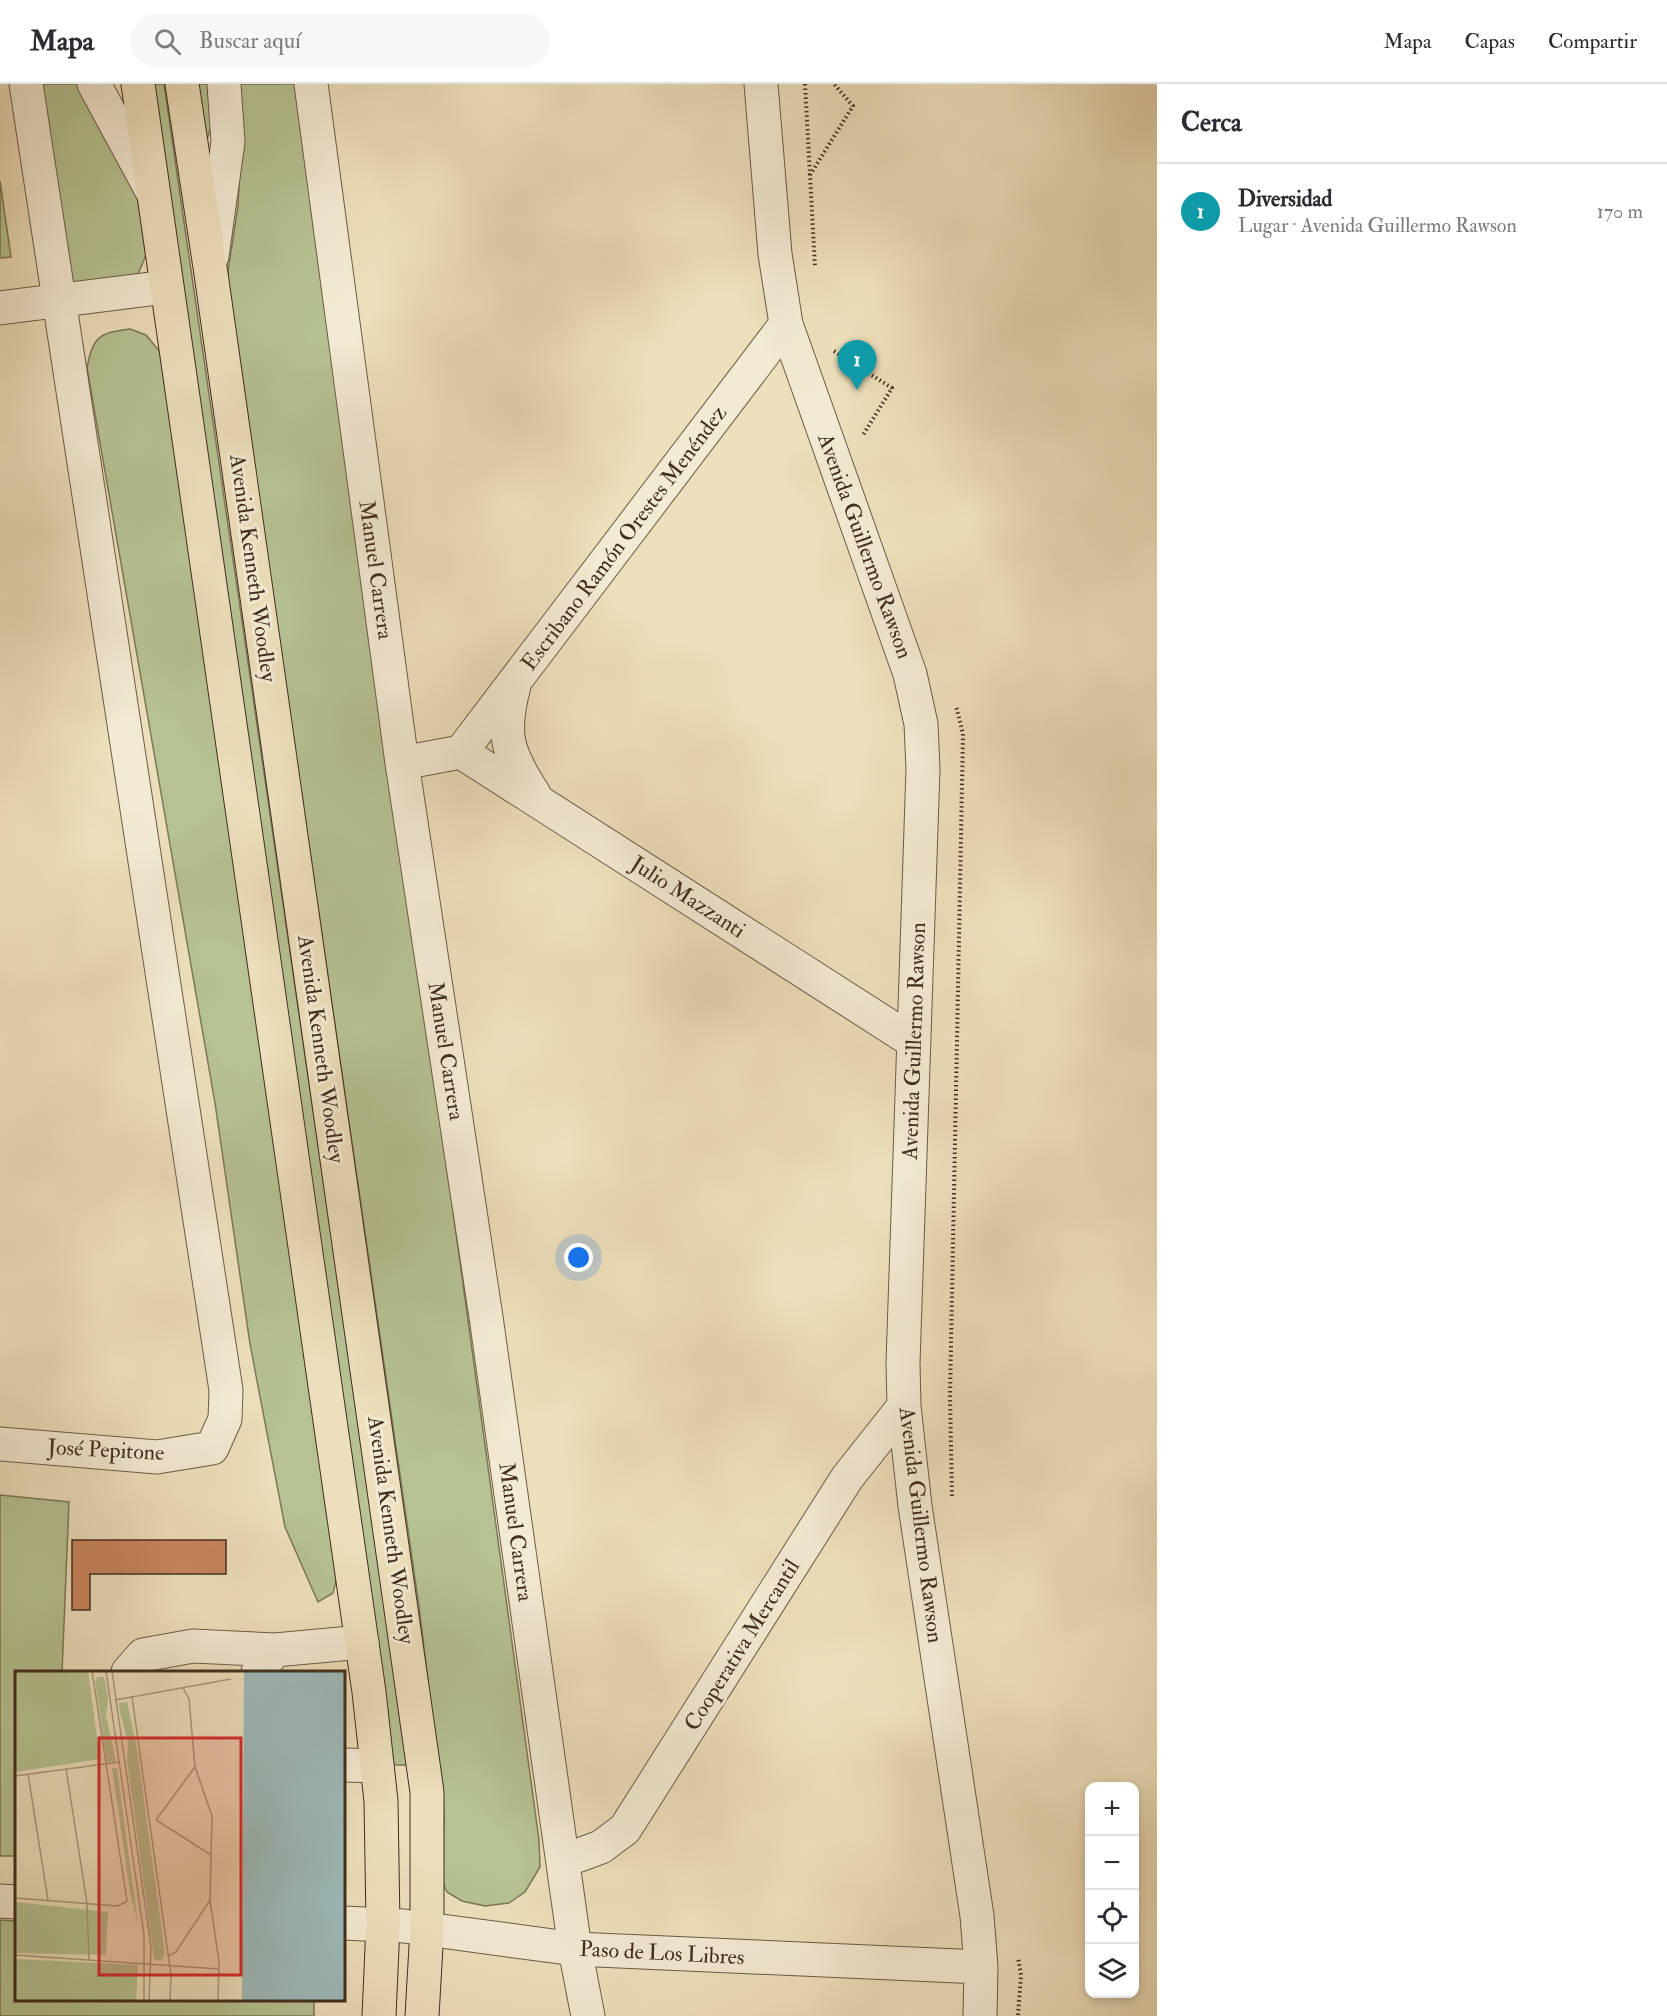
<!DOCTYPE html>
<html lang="es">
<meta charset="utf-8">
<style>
:root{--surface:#fff;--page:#f7f7f7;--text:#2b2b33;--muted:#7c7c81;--line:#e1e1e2;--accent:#111827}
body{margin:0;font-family:"IM FELL Double Pica",serif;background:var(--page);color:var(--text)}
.controls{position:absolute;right:18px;bottom:18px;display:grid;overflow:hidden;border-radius:12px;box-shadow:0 3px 9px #0003}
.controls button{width:54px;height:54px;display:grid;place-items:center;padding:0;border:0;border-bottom:2px solid var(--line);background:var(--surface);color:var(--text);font:30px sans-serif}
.you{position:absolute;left:579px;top:1174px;width:21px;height:21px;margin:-15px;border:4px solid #fff;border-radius:50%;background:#1a73e8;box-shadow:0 0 0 9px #1a73e833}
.badge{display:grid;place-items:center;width:39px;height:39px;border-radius:50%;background:var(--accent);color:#fff;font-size:20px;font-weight:700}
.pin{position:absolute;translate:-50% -50px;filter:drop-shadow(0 2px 3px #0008)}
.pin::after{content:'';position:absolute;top:32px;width:21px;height:18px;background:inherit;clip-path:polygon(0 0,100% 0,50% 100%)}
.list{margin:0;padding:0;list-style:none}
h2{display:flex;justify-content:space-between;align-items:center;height:78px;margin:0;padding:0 24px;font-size:26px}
h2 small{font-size:20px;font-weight:400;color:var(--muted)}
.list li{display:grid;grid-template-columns:39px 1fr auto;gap:18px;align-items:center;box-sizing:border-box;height:96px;padding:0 24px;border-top:2px solid var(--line)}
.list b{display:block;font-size:22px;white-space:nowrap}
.list p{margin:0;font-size:20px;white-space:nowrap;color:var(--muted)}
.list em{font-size:20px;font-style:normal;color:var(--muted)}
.icon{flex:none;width:33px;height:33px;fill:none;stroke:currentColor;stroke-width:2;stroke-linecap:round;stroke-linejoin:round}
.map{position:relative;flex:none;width:1157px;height:1932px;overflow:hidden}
header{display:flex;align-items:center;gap:36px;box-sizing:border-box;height:84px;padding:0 30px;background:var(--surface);border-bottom:2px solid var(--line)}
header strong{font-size:28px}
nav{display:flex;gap:33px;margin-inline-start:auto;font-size:21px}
.search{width:420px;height:54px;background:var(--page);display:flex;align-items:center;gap:15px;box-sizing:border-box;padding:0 21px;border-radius:33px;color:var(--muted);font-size:22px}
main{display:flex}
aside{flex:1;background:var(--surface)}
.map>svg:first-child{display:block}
.green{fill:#b6c292;stroke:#7c7858;stroke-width:1.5}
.building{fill:#c9845c;stroke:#412d1f;stroke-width:1.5}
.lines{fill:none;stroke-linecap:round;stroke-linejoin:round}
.minor-casing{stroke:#6c5a46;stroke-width:35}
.major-casing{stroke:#412d1f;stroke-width:35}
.path{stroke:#412d1f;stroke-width:4;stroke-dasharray:1.5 3;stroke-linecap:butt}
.minor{stroke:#f3ead3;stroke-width:33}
.major{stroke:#eddfbb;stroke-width:33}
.labels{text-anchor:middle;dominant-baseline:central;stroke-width:6;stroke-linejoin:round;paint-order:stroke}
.street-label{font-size:22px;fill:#412d1f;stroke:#f3ead3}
.inset-road{fill:none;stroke:#a8987d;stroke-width:1.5}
.view{fill:#d62828;fill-opacity:0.15;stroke:#d62828;stroke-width:3}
.inset-edge{fill:none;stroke:#412d1f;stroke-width:3}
</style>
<header>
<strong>Mapa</strong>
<div class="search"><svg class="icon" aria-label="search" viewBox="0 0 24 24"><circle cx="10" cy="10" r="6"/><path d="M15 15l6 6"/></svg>Buscar aquí</div>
<nav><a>Mapa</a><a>Capas</a><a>Compartir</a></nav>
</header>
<main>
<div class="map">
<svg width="1157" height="1932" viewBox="0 0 1157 1932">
<rect width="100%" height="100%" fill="#eddfbb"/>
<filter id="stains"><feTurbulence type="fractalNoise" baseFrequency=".00333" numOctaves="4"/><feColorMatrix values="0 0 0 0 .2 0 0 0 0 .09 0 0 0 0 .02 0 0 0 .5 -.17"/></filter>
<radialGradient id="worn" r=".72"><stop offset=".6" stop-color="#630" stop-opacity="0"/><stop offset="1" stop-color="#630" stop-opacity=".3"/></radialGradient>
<path class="green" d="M39 0H86L135 89 146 171 138 190 120 204 68 198Z
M151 0H164L408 1681H394Z
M198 0H211L212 40 206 58Z
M232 0H299L539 1756 540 1783 525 1808 509 1819 485 1822 462 1817 447 1808 442 1797 444 1730 419 1522 227 194 238 122 240 79Z
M0 97 11 173 0 174Z
M130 245 146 251 160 268 330 1438 337 1493 333 1509 318 1518 285 1443 250 1260 215 1019 87 284C93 252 99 249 130 245Z
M0 1411 69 1418 62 1588H16V1772H0Z
M0 1836 16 1837V1916H314V1932H0Z"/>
<path class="building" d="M72 1456H226V1490H90V1526H72Z"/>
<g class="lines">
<defs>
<path id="minor" d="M94 0 153 109
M311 0 402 679 486 1233 575 1865 588 1932
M761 0 775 170 786 240 910 590 921 640 923 685 903 1279 904 1322 915 1422 977 1832 981 1883 980 1932
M212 172 228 58 224 0
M0 224 166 203
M514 602C501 650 507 669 534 710
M461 668 914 958
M461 668 786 240
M402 679 461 668
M0 1360 157 1373 212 1364 225 1335 226 1306 26 0
M128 1588 143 1571 193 1562 275 1566
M258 1588 275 1566 362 1558
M344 1681 377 1682
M563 1777 601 1763 625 1745 847 1394 904 1322
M0 1817 16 1818
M344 1839 404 1842 575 1865 981 1883"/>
<path id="major" d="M138 0 369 1608 381 1717 383 1841 379 1932
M182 0 210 183 427 1708V1845L422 1932"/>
</defs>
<use href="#minor" class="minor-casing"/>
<use href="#major" class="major-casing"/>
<path class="path" d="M805 0 815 183
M810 91 853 22 834 0
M834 267 892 304 863 351
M952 1412 950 1313 963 650 956 622
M1018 1931 1021 1891 1018 1873"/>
<use href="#minor" class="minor"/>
<use href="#major" class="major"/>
</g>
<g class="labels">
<g class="street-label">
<text transform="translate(624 454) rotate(-53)">Escribano Ramón Orestes Menéndez</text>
<text transform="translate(865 462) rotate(70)">Avenida Guillermo Rawson</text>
<text transform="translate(253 484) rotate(82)">Avenida Kenneth Woodley</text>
<text transform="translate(376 486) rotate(82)">Manuel Carrera</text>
<text transform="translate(688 813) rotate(33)">Julio Mazzanti</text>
<text transform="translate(914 957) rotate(-88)">Avenida Guillermo Rawson</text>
<text transform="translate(321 965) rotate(82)">Avenida Kenneth Woodley</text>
<text transform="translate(446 967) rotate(81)">Manuel Carrera</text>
<text transform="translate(106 1366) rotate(3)">José Pepitone</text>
<text transform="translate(921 1441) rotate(83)">Avenida Guillermo Rawson</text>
<text transform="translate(391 1446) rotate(82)">Avenida Kenneth Woodley</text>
<text transform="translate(516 1448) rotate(82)">Manuel Carrera</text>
<text transform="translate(742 1561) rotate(-58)">Cooperativa Mercantil</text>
<text transform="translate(662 1869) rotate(3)">Paso de Los Libres</text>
</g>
</g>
<g transform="translate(15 1587)">
<rect width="330" height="330" fill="#eddfbb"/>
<path d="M0 0H73L85 88 0 101ZM83 6H89L93 26 91 45 101 90 92 91 80 10ZM112 31 122 78 150 282 146 290 139 288 112 90 113 72 105 41 104 32ZM97 97H102L123 253 115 221ZM0 231 93 241 91 284 0 282ZM0 288 123 294 121 330H0Z" fill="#b6c292"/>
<path d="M229 0H330V330H227Z" fill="#9dbaba"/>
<path class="inset-road" d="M91 0 129 264V330M97 0 136 276 134 330M168 17 174 28 180 96 197 145 195 229 204 291 203 330M117 26 156 304 155 330M100 29 216 8M51 98 72 232 74 289M13 103 33 229M0 105 104 91M141 149 196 184M141 149 180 96M0 227 103 235 112 230 77 0M0 284 204 298M153 285 161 281 195 229"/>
<path class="view" d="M84 67H226V304H84Z"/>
<rect width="330" height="330" class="inset-edge"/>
</g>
<rect width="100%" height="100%" filter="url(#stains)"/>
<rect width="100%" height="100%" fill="url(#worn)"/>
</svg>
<div class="controls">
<button>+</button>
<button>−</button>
<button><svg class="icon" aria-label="locate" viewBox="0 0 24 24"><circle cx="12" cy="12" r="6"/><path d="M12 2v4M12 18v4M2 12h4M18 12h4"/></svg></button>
<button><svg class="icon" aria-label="layers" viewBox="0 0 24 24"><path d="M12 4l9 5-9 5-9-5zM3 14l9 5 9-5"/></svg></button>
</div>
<div class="you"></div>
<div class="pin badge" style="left:857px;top:306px;background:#0f9aa8">1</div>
</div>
<aside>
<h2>Cerca<small></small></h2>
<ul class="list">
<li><span class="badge" style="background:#0f9aa8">1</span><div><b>Diversidad</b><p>Lugar · Avenida Guillermo Rawson</p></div><em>170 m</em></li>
</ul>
</aside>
</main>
